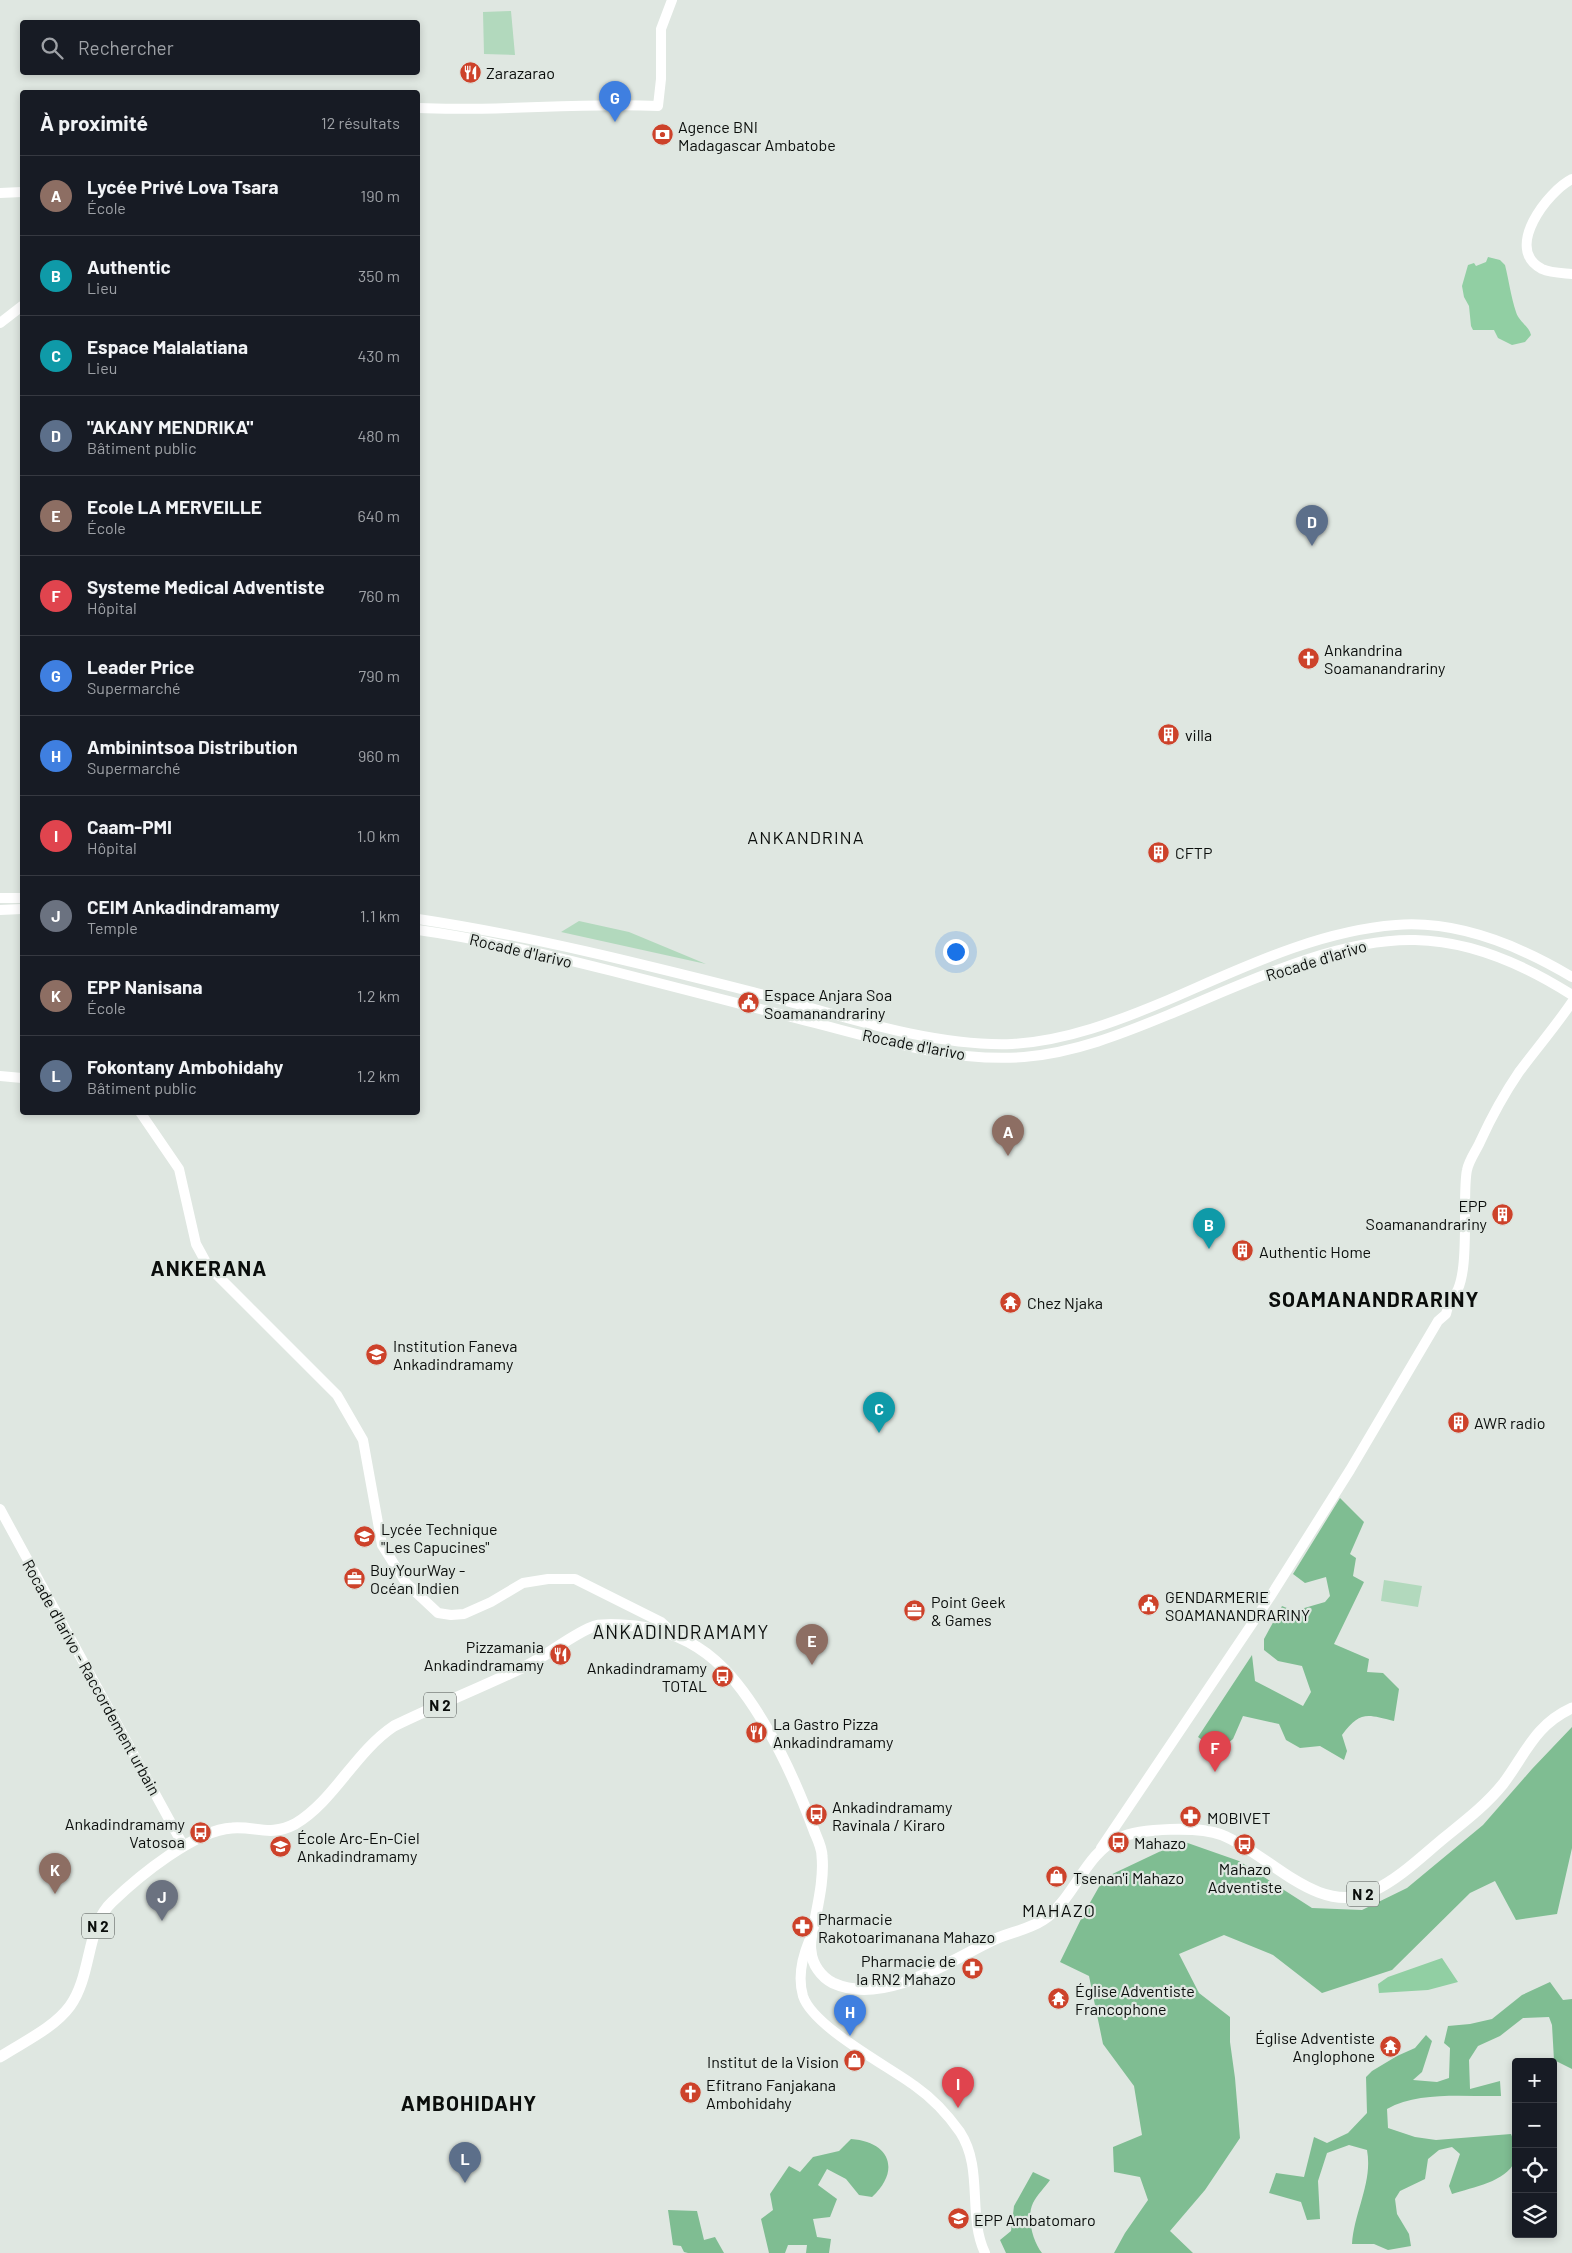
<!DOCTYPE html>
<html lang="fr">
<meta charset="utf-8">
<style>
:root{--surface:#171b24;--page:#20242c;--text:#f1f3f6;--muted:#9ea1a6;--line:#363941;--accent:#1a73e8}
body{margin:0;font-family:Barlow,sans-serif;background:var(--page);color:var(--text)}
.controls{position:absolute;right:15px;bottom:15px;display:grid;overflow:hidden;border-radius:5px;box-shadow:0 2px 8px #0003}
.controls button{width:45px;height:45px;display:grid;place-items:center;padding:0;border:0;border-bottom:1px solid var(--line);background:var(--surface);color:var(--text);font:25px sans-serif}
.you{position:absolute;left:955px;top:951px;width:18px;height:18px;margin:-12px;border:4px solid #fff;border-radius:50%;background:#1a73e8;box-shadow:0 0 0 8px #1a73e833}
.badge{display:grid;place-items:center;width:32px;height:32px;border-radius:50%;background:var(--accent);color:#fff;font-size:16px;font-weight:700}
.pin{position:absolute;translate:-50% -41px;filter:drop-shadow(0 1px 2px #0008)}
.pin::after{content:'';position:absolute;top:26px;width:18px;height:15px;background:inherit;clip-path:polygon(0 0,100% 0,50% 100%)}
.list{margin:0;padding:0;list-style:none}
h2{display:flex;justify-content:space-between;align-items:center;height:65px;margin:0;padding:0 20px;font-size:21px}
h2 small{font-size:16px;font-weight:400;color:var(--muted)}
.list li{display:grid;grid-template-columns:32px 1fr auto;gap:15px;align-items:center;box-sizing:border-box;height:80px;padding:0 20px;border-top:1px solid var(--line)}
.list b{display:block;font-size:19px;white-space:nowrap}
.list p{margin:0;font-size:16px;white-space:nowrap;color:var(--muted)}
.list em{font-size:16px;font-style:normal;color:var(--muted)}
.icon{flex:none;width:28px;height:28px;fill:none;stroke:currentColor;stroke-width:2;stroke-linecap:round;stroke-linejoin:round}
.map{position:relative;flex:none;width:1572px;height:2253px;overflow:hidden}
.search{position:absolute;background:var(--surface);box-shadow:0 2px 8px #0003;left:20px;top:20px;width:400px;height:55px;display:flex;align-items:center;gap:12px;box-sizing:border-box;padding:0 18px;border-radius:5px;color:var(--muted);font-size:19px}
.panel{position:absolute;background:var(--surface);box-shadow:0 2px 8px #0003;left:20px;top:90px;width:400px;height:1025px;border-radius:5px}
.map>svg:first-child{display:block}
.green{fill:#b2d9bd}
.forest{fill:#7fbd92}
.water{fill:#91cfa3}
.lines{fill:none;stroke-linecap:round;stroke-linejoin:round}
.secondary{stroke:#fff;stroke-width:10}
.primary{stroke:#fff;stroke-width:11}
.labels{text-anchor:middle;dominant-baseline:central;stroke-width:4.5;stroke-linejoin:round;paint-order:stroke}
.shield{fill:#dfe7e1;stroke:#4b4f4c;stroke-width:1}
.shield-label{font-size:15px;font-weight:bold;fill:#0b0e0c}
.poi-label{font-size:16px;fill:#0b0e0c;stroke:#dfe7e1;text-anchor:start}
.street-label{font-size:16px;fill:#0b0e0c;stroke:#dfe7e1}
.neighbourhood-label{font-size:18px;letter-spacing:1px;fill:#0b0e0c;stroke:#dfe7e1}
.quarter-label{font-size:19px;letter-spacing:1px;fill:#0b0e0c;stroke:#dfe7e1}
.district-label{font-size:21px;font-weight:bold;letter-spacing:1px;fill:#0b0e0c;stroke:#dfe7e1}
</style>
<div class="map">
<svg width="1572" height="2253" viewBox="0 0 1572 2253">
<rect width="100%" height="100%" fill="#dfe7e1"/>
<path class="green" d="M511 11 515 55 484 54 483 12Z
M579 921 629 932 706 964 561 932Z
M1384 1580 1422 1586 1418 1607 1381 1601Z"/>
<path class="forest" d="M1340 1498 1364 1522 1350 1554 1356 1558 1353 1576 1364 1582 1334 1644 1369 1659 1367 1672 1383 1673 1399 1689 1394 1721C1366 1714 1360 1711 1342 1735L1347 1751 1344 1760 1320 1746 1300 1748 1286 1740 1279 1724 1243 1716 1233 1739 1218 1751 1198 1737 1252 1655 1255 1681 1303 1706 1311 1692 1302 1666 1278 1661 1264 1650V1639L1282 1606 1294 1611 1325 1602 1330 1596 1326 1577 1305 1583 1293 1574Z
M1572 1727V1848L1557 1914 1516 1920 1495 1881 1470 1893 1392 1970 1322 1993 1273 1955 1224 1935 1179 1954 1199 1993 1230 2017V2042L1235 2078 1240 2138 1205 2190 1170 2231 1193 2253H1114L1125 2233 1148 2200 1140 2177 1114 2172 1113 2147 1142 2135 1134 2086 1103 2044 1089 1976 1060 1962 1083 1915 1104 1878 1182 1841 1239 1861 1312 1908 1362 1910 1407 1888 1483 1825 1532 1769Z
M1550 1982 1563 2000 1572 1999V2069L1554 2060 1552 2025 1549 2017 1523 2018 1500 2036 1478 2046 1469 2060 1470 2089 1500 2081 1501 2096C1464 2097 1419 2091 1387 2109L1388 2128 1415 2137 1436 2140 1511 2134C1514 2142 1519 2154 1515 2161 1506 2182 1473 2187 1452 2194L1449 2186 1460 2154 1452 2147 1439 2150 1428 2159 1425 2179 1400 2191 1395 2199 1397 2214 1409 2234 1411 2246 1388 2250 1374 2244H1352C1354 2212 1373 2182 1367 2150L1349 2145 1327 2153 1318 2181 1320 2219 1307 2220 1301 2202 1269 2193 1276 2173 1304 2177 1314 2137 1327 2143 1348 2133 1367 2113 1366 2077 1372 2071 1397 2056 1415 2048 1426 2035 1432 2041 1422 2072 1413 2080 1437 2082 1449 2078 1450 2048 1444 2043 1448 2026 1470 2024 1492 2019 1522 1995Z
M851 2139C890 2142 901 2170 872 2197L859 2195 846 2179 827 2169 818 2185 837 2199 830 2217 813 2219 817 2237 831 2239 829 2253H806L807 2245H788L785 2253H769L761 2219 773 2210 770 2194 789 2166 800 2172 813 2157 839 2151Z
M1033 2172 1050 2180C1045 2187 1037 2195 1033 2203 1026 2217 1033 2242 1042 2253H1006L1000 2240 1011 2231 1014 2206Z
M668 2210 697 2211 704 2240 715 2237 724 2253H688L684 2252 681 2246 673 2245Z"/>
<path class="water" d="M1488 257 1500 260 1505 265C1509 281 1511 297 1516 312 1519 322 1529 326 1531 335L1525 342 1512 345 1498 338 1494 330H1473L1471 326 1469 306 1464 297 1462 286 1468 265 1474 263 1476 266 1486 262Z
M1442 1958 1458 1982 1428 1990 1379 1993 1378 1984 1388 1977Z"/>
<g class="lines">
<path class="secondary" d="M418 108C498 112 578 102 658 106L661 79V29L672 0
M1572 179C1548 191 1503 249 1542 269 1551 273 1562 273 1572 274
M0 193 22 192
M0 323 22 306
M0 898H22
M0 910 22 909
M418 919C531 936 642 964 753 992 834 1013 928 1047 1012 1044 1066 1041 1118 1021 1168 1000 1240 969 1316 931 1396 925 1457 920 1520 946 1572 977
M418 930C483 939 548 955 612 971 674 987 737 1003 799 1019 872 1037 948 1063 1024 1057 1074 1053 1122 1034 1168 1015 1241 985 1335 938 1415 940 1472 941 1525 965 1572 995
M0 1076 22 1078
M140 1112 179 1169 196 1244 208 1266 337 1395 363 1440 382 1545 406 1583 438 1613 451 1615 464 1614 491 1602 523 1583 548 1579H575L661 1622 674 1634
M0 1509 183 1845
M1101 1848 1270 1597 1350 1470 1438 1321 1446 1314 1450 1299C1473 1287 1461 1196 1467 1170 1469 1160 1476 1151 1480 1142 1491 1118 1504 1094 1519 1072 1537 1048 1555 1027 1572 1002
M809 1941C802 1958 798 1979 803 1996 813 2027 888 2066 915 2086 932 2098 948 2115 960 2132 984 2169 967 2215 985 2253"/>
<path class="primary" d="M0 2057C23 2042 54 2028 70 2006 92 1976 86 1926 112 1902 139 1876 195 1830 232 1828 256 1826 270 1837 295 1824 334 1801 355 1752 394 1726 437 1705 482 1687 526 1666 547 1656 575 1632 595 1626 608 1623 622 1625 635 1626 702 1633 737 1676 768 1730 787 1762 802 1798 815 1833 818 1840 822 1848 822 1856 824 1877 819 1899 815 1920 813 1930 809 1941 811 1951 812 1964 821 1977 833 1983 883 2006 948 1962 991 1941 1007 1933 1028 1930 1043 1920 1075 1899 1084 1854 1119 1838 1141 1828 1199 1826 1222 1835 1270 1854 1318 1918 1373 1891 1400 1878 1421 1857 1444 1838 1465 1821 1486 1805 1503 1784 1526 1753 1535 1725 1572 1708"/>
</g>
<defs>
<symbol id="restaurant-disc" viewBox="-11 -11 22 22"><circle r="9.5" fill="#cd422a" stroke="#dfe7e1"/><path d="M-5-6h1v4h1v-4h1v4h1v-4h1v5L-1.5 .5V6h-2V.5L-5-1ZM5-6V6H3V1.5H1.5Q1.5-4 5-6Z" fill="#fff"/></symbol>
<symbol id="bank-disc" viewBox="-11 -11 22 22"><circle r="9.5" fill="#cd422a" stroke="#dfe7e1"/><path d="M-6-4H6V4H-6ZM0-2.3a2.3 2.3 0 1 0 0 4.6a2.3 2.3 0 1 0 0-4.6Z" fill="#fff"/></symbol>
<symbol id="church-disc" viewBox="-11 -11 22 22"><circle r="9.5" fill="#cd422a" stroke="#dfe7e1"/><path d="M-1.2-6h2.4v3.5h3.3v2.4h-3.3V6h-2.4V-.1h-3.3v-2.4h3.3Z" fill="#fff"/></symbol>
<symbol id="building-disc" viewBox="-11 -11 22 22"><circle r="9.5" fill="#cd422a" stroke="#dfe7e1"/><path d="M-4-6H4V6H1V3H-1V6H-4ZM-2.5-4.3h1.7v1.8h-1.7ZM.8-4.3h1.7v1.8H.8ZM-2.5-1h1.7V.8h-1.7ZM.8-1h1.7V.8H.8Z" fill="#fff"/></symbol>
<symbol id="civic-disc" viewBox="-11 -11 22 22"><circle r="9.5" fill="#cd422a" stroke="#dfe7e1"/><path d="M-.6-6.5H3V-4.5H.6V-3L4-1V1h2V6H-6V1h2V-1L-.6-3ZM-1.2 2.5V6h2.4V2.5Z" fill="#fff"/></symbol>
<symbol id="temple-disc" viewBox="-11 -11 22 22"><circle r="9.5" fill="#cd422a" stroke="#dfe7e1"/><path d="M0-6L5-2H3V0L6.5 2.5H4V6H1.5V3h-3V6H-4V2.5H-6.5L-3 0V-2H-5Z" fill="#fff"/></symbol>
<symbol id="university-disc" viewBox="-11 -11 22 22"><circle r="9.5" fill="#cd422a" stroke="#dfe7e1"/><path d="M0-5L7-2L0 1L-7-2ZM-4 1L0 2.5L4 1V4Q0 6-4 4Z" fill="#fff"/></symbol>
<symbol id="school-disc" viewBox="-11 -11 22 22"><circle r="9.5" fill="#cd422a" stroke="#dfe7e1"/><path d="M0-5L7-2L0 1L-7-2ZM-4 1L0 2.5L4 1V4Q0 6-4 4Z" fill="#fff"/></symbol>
<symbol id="office-disc" viewBox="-11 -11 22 22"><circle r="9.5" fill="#cd422a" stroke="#dfe7e1"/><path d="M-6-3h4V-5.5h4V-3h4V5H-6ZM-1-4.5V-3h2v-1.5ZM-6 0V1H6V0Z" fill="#fff"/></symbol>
<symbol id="bus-disc" viewBox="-11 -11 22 22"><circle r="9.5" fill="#cd422a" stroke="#dfe7e1"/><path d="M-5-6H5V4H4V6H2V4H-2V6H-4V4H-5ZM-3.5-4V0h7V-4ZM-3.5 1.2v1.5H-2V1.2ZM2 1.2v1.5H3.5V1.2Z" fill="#fff"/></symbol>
<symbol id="pharmacy-disc" viewBox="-11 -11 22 22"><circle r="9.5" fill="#cd422a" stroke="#dfe7e1"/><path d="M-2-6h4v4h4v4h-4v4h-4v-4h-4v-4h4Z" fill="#fff"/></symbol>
<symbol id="shop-disc" viewBox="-11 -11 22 22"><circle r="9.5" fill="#cd422a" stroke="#dfe7e1"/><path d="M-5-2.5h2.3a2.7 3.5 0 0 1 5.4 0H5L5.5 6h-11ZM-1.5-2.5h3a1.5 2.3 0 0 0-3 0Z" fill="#fff"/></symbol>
</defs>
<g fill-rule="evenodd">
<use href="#restaurant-disc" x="458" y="60" width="25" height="25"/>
<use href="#bank-disc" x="650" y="122" width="25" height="25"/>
<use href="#church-disc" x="1296" y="646" width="25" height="25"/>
<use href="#building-disc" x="1156" y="722" width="25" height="25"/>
<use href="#building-disc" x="1146" y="840" width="25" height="25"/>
<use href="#civic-disc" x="736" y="990" width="25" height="25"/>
<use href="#building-disc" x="1490" y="1202" width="25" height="25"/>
<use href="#building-disc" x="1230" y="1238" width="25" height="25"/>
<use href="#temple-disc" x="998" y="1290" width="25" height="25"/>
<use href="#university-disc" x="364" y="1342" width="25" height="25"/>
<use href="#building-disc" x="1446" y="1410" width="25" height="25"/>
<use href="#school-disc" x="352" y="1524" width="25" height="25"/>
<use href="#office-disc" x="342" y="1566" width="25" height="25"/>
<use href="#civic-disc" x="1136" y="1592" width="25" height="25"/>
<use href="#office-disc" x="902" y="1598" width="25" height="25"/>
<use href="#restaurant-disc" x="548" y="1642" width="25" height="25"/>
<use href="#bus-disc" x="710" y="1664" width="25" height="25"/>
<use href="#restaurant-disc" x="744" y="1720" width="25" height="25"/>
<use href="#bus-disc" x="804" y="1802" width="25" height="25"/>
<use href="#pharmacy-disc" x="1178" y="1804" width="25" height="25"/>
<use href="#bus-disc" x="188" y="1820" width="25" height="25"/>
<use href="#bus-disc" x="1106" y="1830" width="25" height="25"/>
<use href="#bus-disc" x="1232" y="1832" width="25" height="25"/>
<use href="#school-disc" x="268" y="1834" width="25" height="25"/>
<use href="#shop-disc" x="1044" y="1864" width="25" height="25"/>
<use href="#pharmacy-disc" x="790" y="1914" width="25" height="25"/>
<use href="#pharmacy-disc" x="960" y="1956" width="25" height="25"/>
<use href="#temple-disc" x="1046" y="1986" width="25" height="25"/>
<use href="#temple-disc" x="1378" y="2034" width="25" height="25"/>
<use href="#shop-disc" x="842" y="2048" width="25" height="25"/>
<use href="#church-disc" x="678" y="2080" width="25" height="25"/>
<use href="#school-disc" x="946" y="2206" width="25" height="25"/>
</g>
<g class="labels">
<g class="shield">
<rect x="424" y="1692.5" width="32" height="25" rx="4"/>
<rect x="1347" y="1881.5" width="32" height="25" rx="4"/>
<rect x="82" y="1913.5" width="32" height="25" rx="4"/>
</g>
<g class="shield-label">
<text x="440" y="1705">N 2</text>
<text x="1363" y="1894">N 2</text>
<text x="98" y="1926">N 2</text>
</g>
<g class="poi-label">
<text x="486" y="72">Zarazarao</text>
<text x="678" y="126">Agence BNI<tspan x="678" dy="18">Madagascar Ambatobe</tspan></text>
<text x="1324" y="649">Ankandrina<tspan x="1324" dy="18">Soamanandrariny</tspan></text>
<text x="1185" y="734">villa</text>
<text x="1175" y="852">CFTP</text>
<text x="764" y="994">Espace Anjara Soa<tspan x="764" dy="18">Soamanandrariny</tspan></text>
<text x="1487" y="1205" text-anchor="end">EPP<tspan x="1487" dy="18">Soamanandrariny</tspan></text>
<text x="1259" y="1251">Authentic Home</text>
<text x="1027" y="1302">Chez Njaka</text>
<text x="393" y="1345">Institution Faneva<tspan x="393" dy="18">Ankadindramamy</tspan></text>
<text x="1474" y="1422">AWR radio</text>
<text x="381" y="1528">Lycée Technique<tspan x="381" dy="18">"Les Capucines"</tspan></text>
<text x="370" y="1569">BuyYourWay -<tspan x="370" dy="18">Océan Indien</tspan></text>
<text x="1165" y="1596">GENDARMERIE<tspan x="1165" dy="18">SOAMANANDRARINY</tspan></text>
<text x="931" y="1601">Point Geek<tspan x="931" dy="18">&amp; Games</tspan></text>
<text x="544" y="1646" text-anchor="end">Pizzamania<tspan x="544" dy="18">Ankadindramamy</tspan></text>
<text x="707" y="1667" text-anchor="end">Ankadindramamy<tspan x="707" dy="18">TOTAL</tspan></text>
<text x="773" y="1723">La Gastro Pizza<tspan x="773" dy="18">Ankadindramamy</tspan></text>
<text x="832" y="1806">Ankadindramamy<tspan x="832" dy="18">Ravinala / Kiraro</tspan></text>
<text x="1207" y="1817">MOBIVET</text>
<text x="185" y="1823" text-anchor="end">Ankadindramamy<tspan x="185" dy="18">Vatosoa</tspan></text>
<text x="297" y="1837">École Arc-En-Ciel<tspan x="297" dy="18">Ankadindramamy</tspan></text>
<text x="1134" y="1842">Mahazo</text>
<text x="1245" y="1868" text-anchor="middle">Mahazo<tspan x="1245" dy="18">Adventiste</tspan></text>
<text x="1073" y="1877">Tsenan'i Mahazo</text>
<text x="818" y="1918">Pharmacie<tspan x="818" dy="18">Rakotoarimanana Mahazo</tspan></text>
<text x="956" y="1960" text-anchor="end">Pharmacie de<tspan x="956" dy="18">la RN2 Mahazo</tspan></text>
<text x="1075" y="1990">Église Adventiste<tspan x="1075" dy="18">Francophone</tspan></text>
<text x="1375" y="2037" text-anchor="end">Église Adventiste<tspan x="1375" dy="18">Anglophone</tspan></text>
<text x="839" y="2061" text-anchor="end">Institut de la Vision</text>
<text x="706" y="2084">Efitrano Fanjakana<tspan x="706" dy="18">Ambohidahy</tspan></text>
<text x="974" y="2219">EPP Ambatomaro</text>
</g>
<g class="street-label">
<text transform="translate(521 950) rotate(13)">Rocade d'Iarivo</text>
<text transform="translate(1316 960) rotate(-17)">Rocade d'Iarivo</text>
<text transform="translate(914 1044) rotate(11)">Rocade d'Iarivo</text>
<text transform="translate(92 1677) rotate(61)">Rocade d'Iarivo - Raccordement urbain</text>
</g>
<g class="neighbourhood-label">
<text x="806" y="837">ANKANDRINA</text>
<text x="1059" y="1910">MAHAZO</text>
</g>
<g class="quarter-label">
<text x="681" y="1631">ANKADINDRAMAMY</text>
</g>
<g class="district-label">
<text x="209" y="1267">ANKERANA</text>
<text x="1374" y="1298">SOAMANANDRARINY</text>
<text x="469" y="2102">AMBOHIDAHY</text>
</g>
</g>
</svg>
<div class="controls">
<button>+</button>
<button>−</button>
<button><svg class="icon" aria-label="locate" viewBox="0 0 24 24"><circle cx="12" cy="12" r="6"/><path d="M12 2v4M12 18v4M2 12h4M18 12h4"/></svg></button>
<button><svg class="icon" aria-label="layers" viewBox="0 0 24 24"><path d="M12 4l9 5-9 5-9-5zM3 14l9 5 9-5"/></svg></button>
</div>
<div class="you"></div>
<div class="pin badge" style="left:1008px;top:1156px;background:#8d6e63">A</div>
<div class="pin badge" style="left:1209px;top:1249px;background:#0f9aa8">B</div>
<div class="pin badge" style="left:879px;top:1433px;background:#0f9aa8">C</div>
<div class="pin badge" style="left:1312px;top:546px;background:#5c6f8a">D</div>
<div class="pin badge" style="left:812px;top:1665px;background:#8d6e63">E</div>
<div class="pin badge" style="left:1215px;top:1772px;background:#e0444e">F</div>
<div class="pin badge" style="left:615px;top:122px;background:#3f7fe0">G</div>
<div class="pin badge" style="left:850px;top:2036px;background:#3f7fe0">H</div>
<div class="pin badge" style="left:958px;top:2108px;background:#e0444e">I</div>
<div class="pin badge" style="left:162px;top:1921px;background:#6b7280">J</div>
<div class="pin badge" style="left:55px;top:1894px;background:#8d6e63">K</div>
<div class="pin badge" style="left:465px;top:2183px;background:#5c6f8a">L</div>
<div class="search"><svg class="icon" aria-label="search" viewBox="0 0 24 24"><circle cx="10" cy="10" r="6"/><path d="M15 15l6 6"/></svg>Rechercher</div>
<section class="panel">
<h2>À proximité<small>12 résultats</small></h2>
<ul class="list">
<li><span class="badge" style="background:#8d6e63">A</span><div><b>Lycée Privé Lova Tsara</b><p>École</p></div><em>190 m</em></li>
<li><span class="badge" style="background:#0f9aa8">B</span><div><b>Authentic</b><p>Lieu</p></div><em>350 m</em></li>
<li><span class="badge" style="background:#0f9aa8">C</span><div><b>Espace Malalatiana</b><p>Lieu</p></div><em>430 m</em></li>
<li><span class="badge" style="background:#5c6f8a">D</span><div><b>&quot;AKANY MENDRIKA&quot;</b><p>Bâtiment public</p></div><em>480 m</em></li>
<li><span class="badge" style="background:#8d6e63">E</span><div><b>Ecole LA MERVEILLE</b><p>École</p></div><em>640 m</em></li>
<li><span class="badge" style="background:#e0444e">F</span><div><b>Systeme Medical Adventiste</b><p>Hôpital</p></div><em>760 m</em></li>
<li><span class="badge" style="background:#3f7fe0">G</span><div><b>Leader Price</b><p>Supermarché</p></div><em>790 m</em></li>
<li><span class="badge" style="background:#3f7fe0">H</span><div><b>Ambinintsoa Distribution</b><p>Supermarché</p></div><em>960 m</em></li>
<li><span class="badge" style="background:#e0444e">I</span><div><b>Caam-PMI</b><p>Hôpital</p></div><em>1.0 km</em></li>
<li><span class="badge" style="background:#6b7280">J</span><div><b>CEIM Ankadindramamy</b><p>Temple</p></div><em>1.1 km</em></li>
<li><span class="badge" style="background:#8d6e63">K</span><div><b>EPP Nanisana</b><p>École</p></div><em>1.2 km</em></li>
<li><span class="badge" style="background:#5c6f8a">L</span><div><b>Fokontany Ambohidahy</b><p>Bâtiment public</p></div><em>1.2 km</em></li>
</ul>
</section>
</div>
